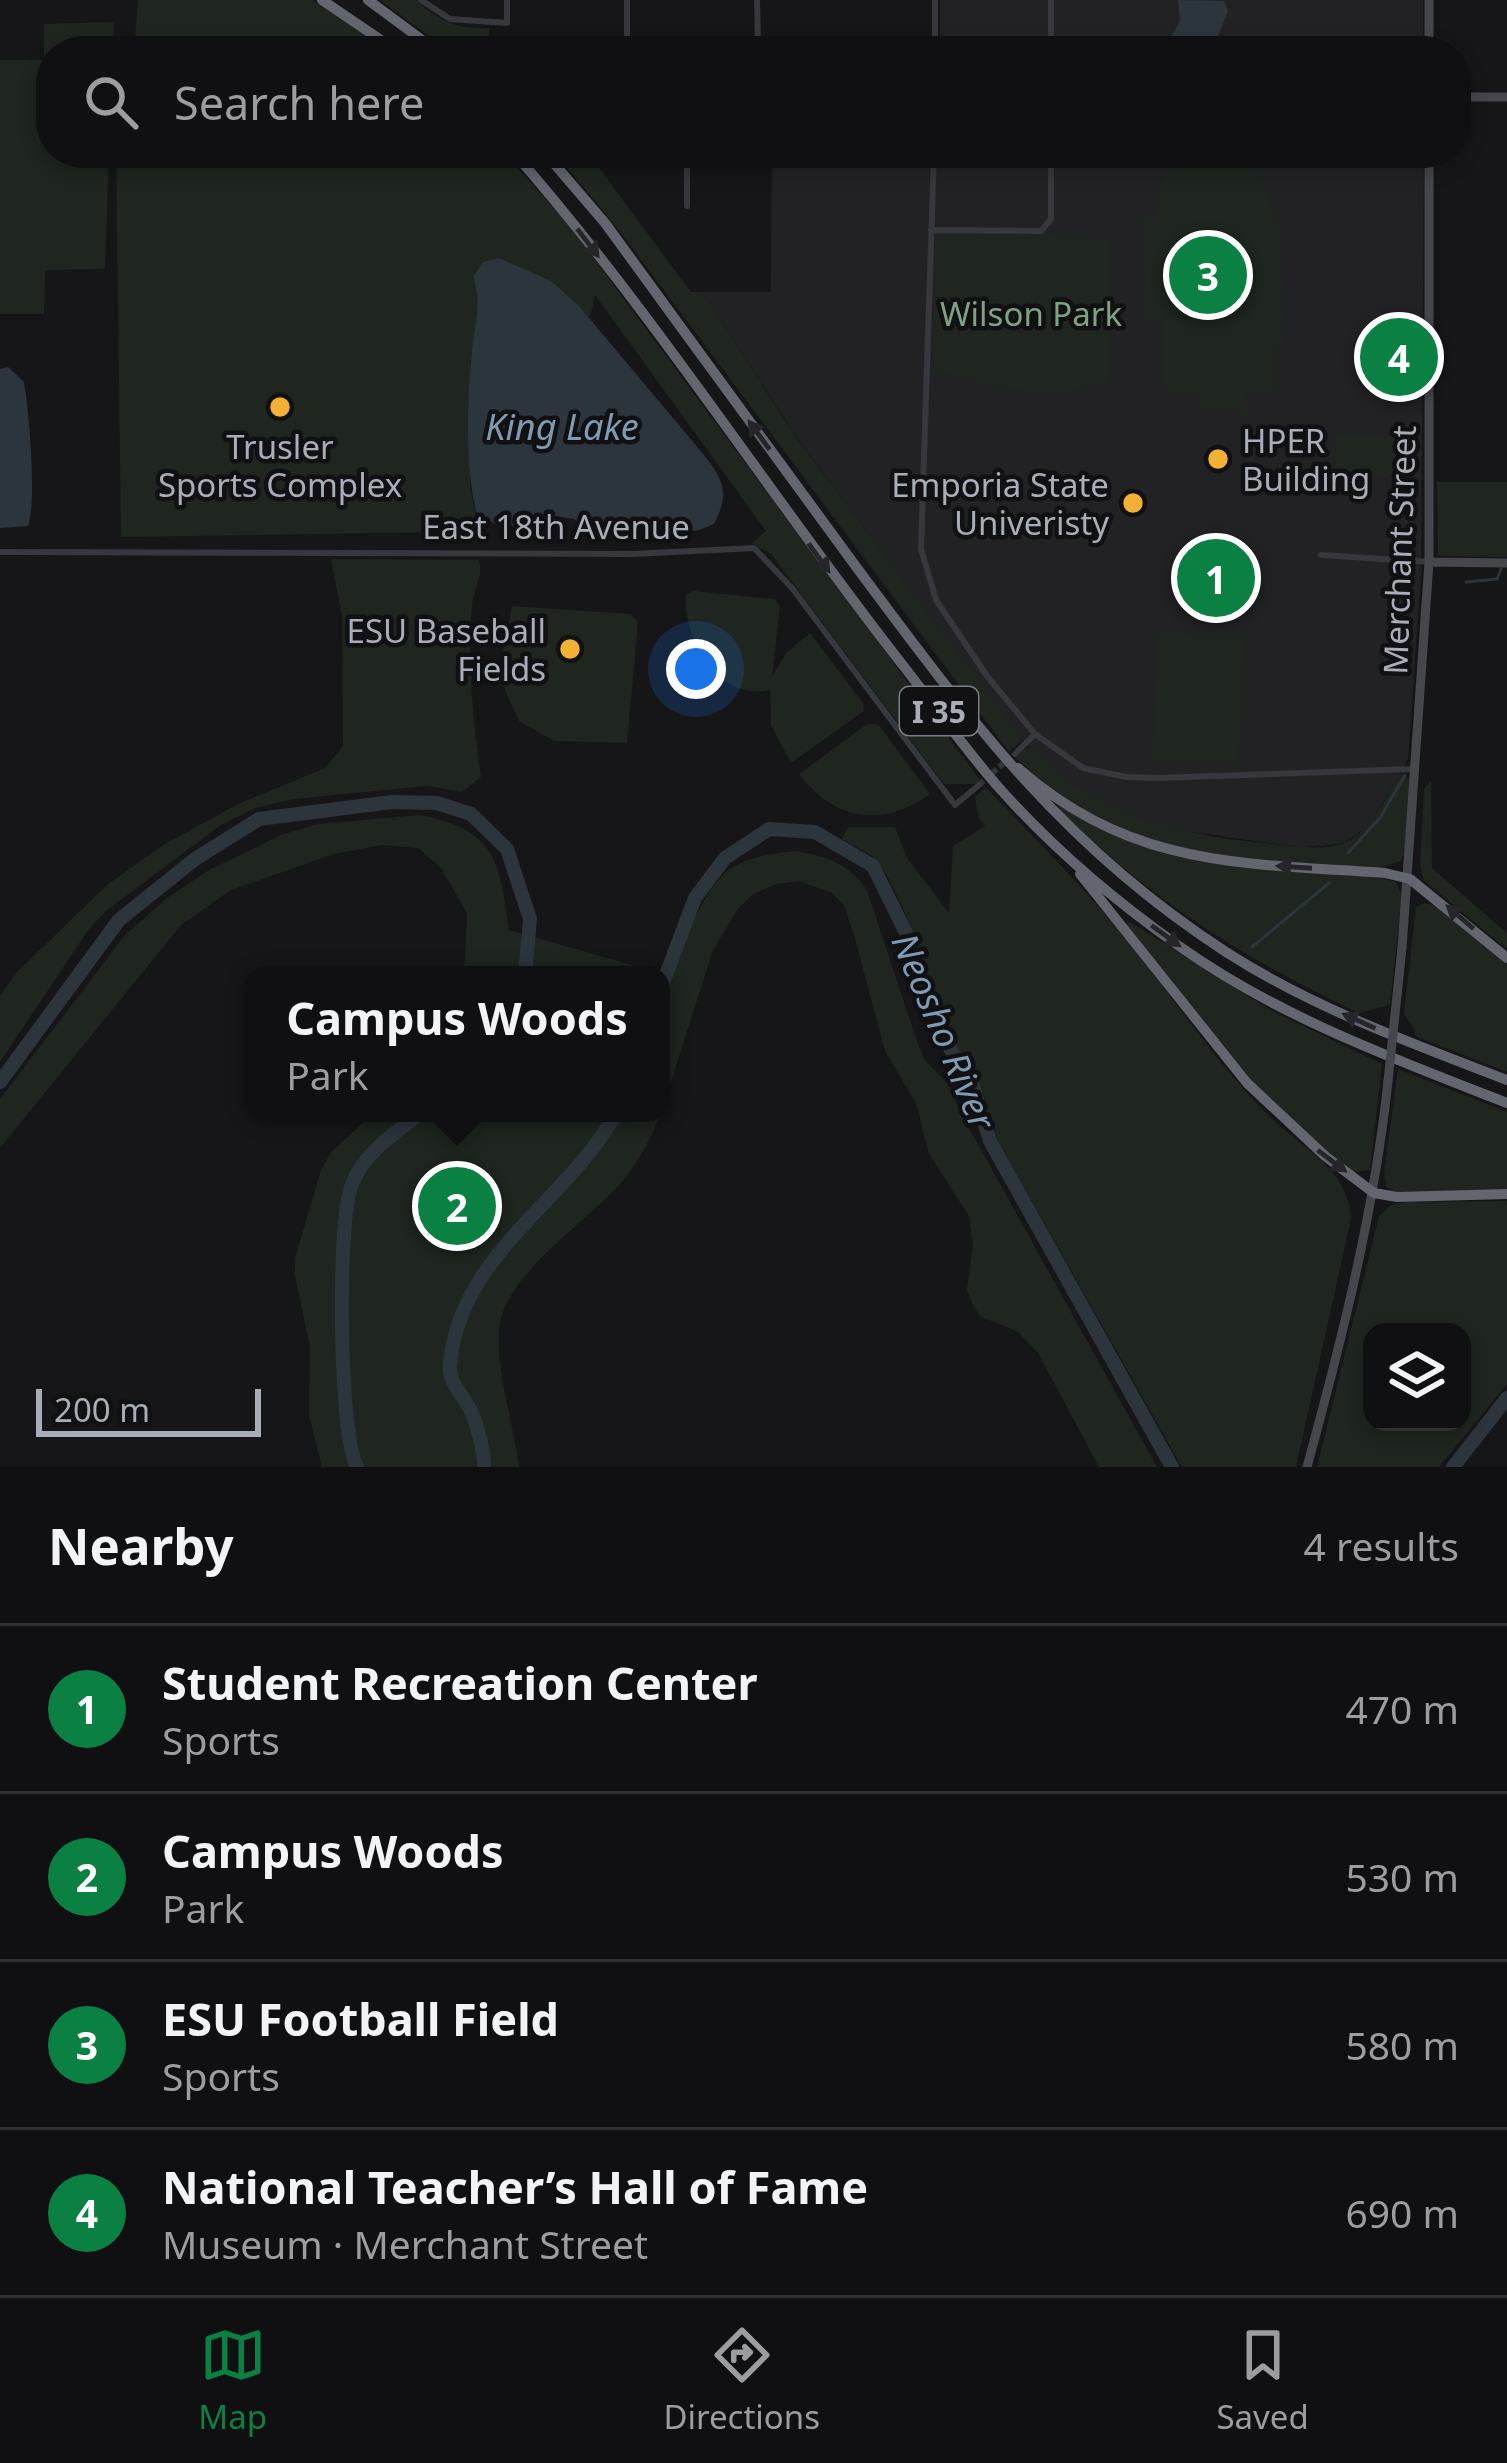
<!DOCTYPE html>
<meta charset="utf-8">
<style>
:root{--surface:#101012;--page:#1e1e20;--text:#f1f3f6;--muted:#9c9d9f;--line:#303032;--accent:#0b8043}
body{margin:0;font-family:"Noto Sans",sans-serif;background:var(--page);color:var(--text)}
.controls{position:absolute;right:36px;bottom:36px;display:grid;overflow:hidden;border-radius:24px;box-shadow:0 6px 18px #0003}
.controls button{width:108px;height:108px;display:grid;place-items:center;padding:0;border:0;border-bottom:3px solid var(--line);background:var(--surface);color:var(--text);font:60px sans-serif}
.scale{position:absolute;left:36px;bottom:30px;width:225px;box-sizing:border-box;padding-left:12px;border:6px solid #a8adb8;border-top:0;font-size:33px;line-height:42px;white-space:nowrap;color:#a8adb8;-webkit-text-stroke:9px #111113;paint-order:stroke}
.you{position:absolute;left:696px;top:669px;width:42px;height:42px;margin:-30px;border:9px solid #fff;border-radius:50%;background:#1a73e8;box-shadow:0 0 0 18px #1a73e833}
.badge{display:grid;place-items:center;width:78px;height:78px;border-radius:50%;background:var(--accent);color:#fff;font-size:39px;font-weight:700}
.pin{position:absolute;translate:-50% -50%;border:6px solid #fff;box-shadow:0 3px 12px #0006}
.popup{position:absolute;left:244px;top:966px;width:426px;height:156px;box-sizing:border-box;display:grid;place-content:center;border-radius:24px;background:var(--surface);filter:drop-shadow(0 3px 9px #0005);font-size:39px;white-space:nowrap;color:var(--muted)}
.popup b{font-size:45px;color:var(--text)}
.popup::after{content:'';position:absolute;left:50%;top:100%;margin-left:-24px;border:24px solid transparent;border-top-color:var(--surface)}
.list{margin:0;padding:0;list-style:none}
h2{display:flex;justify-content:space-between;align-items:center;height:156px;margin:0;padding:0 48px;font-size:51px}
h2 small{font-size:39px;font-weight:400;color:var(--muted)}
.list li{display:grid;grid-template-columns:78px 1fr auto;gap:36px;align-items:center;box-sizing:border-box;height:168px;padding:0 48px;border-top:3px solid var(--line)}
.list b{display:block;font-size:45px;white-space:nowrap}
.list p{margin:0;font-size:39px;white-space:nowrap;color:var(--muted)}
.list em{font-size:39px;font-style:normal;color:var(--muted)}
.icon{flex:none;width:66px;height:66px;fill:none;stroke:currentColor;stroke-width:2;stroke-linecap:round;stroke-linejoin:round}
.map{position:relative;flex:none;width:1507px;height:1467px;overflow:hidden}
.search{position:absolute;background:var(--surface);box-shadow:0 6px 18px #0003;left:36px;right:36px;top:36px;height:132px;display:flex;align-items:center;gap:30px;box-sizing:border-box;padding:0 42px;border-radius:48px;color:var(--muted);font-size:45px}
.sheet{height:828px;background:var(--surface)}
nav{display:flex;justify-content:space-around;align-items:center;box-sizing:border-box;height:168px;border-top:3px solid var(--line);background:var(--surface);font-size:33px;color:var(--muted)}
nav a{display:grid;justify-items:center;gap:6px}
nav .on{color:var(--accent)}
.map>svg:first-child{display:block}
.built{fill:#222225}
.green{fill:#1e261f;fill-rule:evenodd}
.water{fill:#2c353c}
.lines{fill:none;stroke-linecap:round;stroke-linejoin:round}
.stream{stroke:#2c353c;stroke-width:3}
.river{stroke:#2c353c;stroke-width:14}
.street-tunnel{stroke:#333438;stroke-width:6;stroke-dasharray:6 3;stroke-linecap:butt}
.street{stroke:#37383d;stroke-width:6}
.secondary{stroke:#45474d;stroke-width:9}
.highway{stroke:#63666e;stroke-width:10}
.secondary-bridge{stroke:#45474d;stroke-width:9}
.oneway{fill:#26262a}
.poi-dot{fill:#f2b134;stroke:#111113;stroke-width:4.5}
.labels{text-anchor:middle;dominant-baseline:central;stroke-width:9;stroke-linejoin:round;paint-order:stroke}
.shield{fill:#111113;stroke:#7b7e86;stroke-width:3}
.shield-label{font-size:30px;font-weight:bold;fill:#a8adb8}
.park-label{font-size:33px;fill:#7fa381;stroke:#111113}
.poi-label{font-size:33px;fill:#a8adb8;stroke:#111113;text-anchor:end}
.street-label{font-size:33px;fill:#a8adb8;stroke:#111113}
.water-label{font-size:36px;font-style:italic;fill:#7f9bb3;stroke:#111113}
</style>
<div class="map">
<svg width="1507" height="1467" viewBox="0 0 1507 1467">
<rect width="100%" height="100%" fill="#161618"/>
<path class="built" d="M940 0H1423V51H940Z
M772 153H1424L1421 574 1408 759 1369 827 1341 844 1300 847 1169 829 1109 807 1053 771 1012 728 793 432 703 292H771Z"/>
<path class="green" d="M138 0H312L388 51H134Z
M380 0H416C440 22 456 29 489 28V51H449Z
M114 22 113 51H51V153H109L105 269 45 270 44 314H0V60H44V24Z
M116 153H504L569 225 980 780 975 784H944L771 554 752 543 766 531 595 295 590 318C548 272 532 273 473 277L480 294 470 380V486L481 542H452L442 532 121 537Z
M555 153H588L691 292H703L793 433 1023 740 1009 752 621 233Z
M1207 153C1248 158 1270 178 1274 221H1282L1283 345 1275 347 1274 390H1246L1248 418 1238 417 1239 409H1201L1200 396H1173V389H1161L1162 323 1145 322V218H1157C1159 177 1166 164 1207 153Z
M936 235H1058L1110 241 1109 381C1050 404 991 386 932 370Z
M1335 434 1413 435V477H1335Z
M1437 482H1507V557L1438 556Z
M1170 556 1256 559 1266 594 1264 600 1231 614 1219 609 1205 596 1170 595Z
M331 559 479 560C484 578 473 588 472 606 467 663 473 720 481 777L462 792 427 786 294 799 255 808 221 825 106 911 89 929 0 1062V996L17 972 107 885 163 845 238 804 325 768 343 746 342 616Z
M694 591 774 599 780 606 772 677 786 653 810 633 863 703 864 711 791 763 771 725 770 690C719 702 682 639 686 594Z
M512 606 631 614 638 622 627 743 554 741 519 721 498 675Z
M1157 633 1244 636 1238 765 1152 762Z
M867 724H878L930 794C882 829 834 820 799 774Z
M1029 746C1099 817 1175 834 1271 844 1292 846 1323 851 1344 843 1373 830 1385 799 1400 773L1410 780 1406 849 1401 861 1379 868C1237 858 1125 861 1015 757Z
M1431 781 1432 868 1507 933V949L1424 881 1420 866 1424 789Z
M986 787C1034 838 1085 888 1129 943 1176 1001 1216 1063 1268 1115 1302 1149 1349 1168 1351 1219L1296 1467H1182L998 1141 983 1093 946 1027 904 910 887 875 871 855 842 839 848 827H895L907 858 949 913 953 846 985 826 978 817 975 797Z
M1057 803C1143 856 1197 863 1295 870 1328 873 1365 872 1396 882L1402 896 1390 1005 1359 1013C1266 969 1178 918 1101 848 1086 835 1063 818 1057 803Z
M419 815C496 829 500 861 509 930L632 965 647 975H464L467 913 441 868 418 848 381 845 334 854 231 890 181 925 0 1148V1099L125 935 167 898 209 870 281 835 318 824Z
M796 851C825 856 850 864 867 890L918 1044 925 1060 950 1086 964 1119 1157 1467H1099L1038 1353 1018 1332 980 1316 973 1305 967 1289 973 1245 969 1216 929 1154 916 1103 885 1051 854 935 844 906 832 893 799 881 777 884 753 894 738 909 713 950 661 1113V986L668 992C677 959 702 885 733 867 752 856 775 853 796 851Z
M1423 903 1440 906 1507 960V1072L1415 1036V1030L1404 1014 1416 907Z
M1130 922 1272 1011 1382 1064 1370 1170 1354 1172 1334 1160 1255 1087 1126 925Z
M1398 1069 1507 1112V1192L1399 1194 1386 1186 1384 1172Z
M374 1113H661C651 1138 638 1164 620 1184 586 1223 501 1277 499 1331 496 1372 514 1425 519 1467H322L309 1415 310 1347 295 1276V1258L321 1170 331 1152Z
M1507 1201V1384L1439 1467H1317L1379 1216 1391 1205 1407 1202ZM1372 1332H1462V1422H1372Z"/>
<path class="water" d="M1178 0 1224 1 1228 11 1217 38V51H1163L1180 21Z
M499 258 551 281 579 306 704 455C724 481 730 493 714 524 687 536 692 530 668 522L659 543 643 538H602L574 519 556 516 501 528 476 512C465 463 467 402 472 352 474 325 483 302 473 277L483 262Z
M8 367 24 382C29 411 37 500 28 526L0 528V369Z"/>
<g class="lines">
<path class="stream" d="M1466 582 1497 579 1501 569
M1348 853 1380 818 1405 775
M1252 947 1329 883"/>
<path class="river" d="M661 988 695 898 725 858 769 829 815 832 873 866 909 939 939 1030 973 1086 990 1141 1172 1467
M0 1082 119 920 195 859 259 819 392 802 437 803 471 814 507 849 530 919 525 975
M357 1467C339 1434 337 1226 351 1187 362 1154 395 1133 421 1113
M484 1467C484 1451 478 1428 472 1413 465 1396 448 1384 450 1364 458 1274 532 1222 585 1158 597 1144 607 1128 617 1113
M1453 1467 1507 1398"/>
<path class="street-tunnel" d="M979 785 1007 760"/>
<path class="street" d="M421 0 450 19 507 23V0
M627 0V51
M757 0 758 44
M935 0V51
M1051 0V51
M687 153V206
M934 153 921 549 936 600 987 676 1035 734 1083 768 1127 777 1158 778 1413 769
M1299 153 1342 164H1429
M931 230 1041 231 1051 219V153
M0 552 633 554 754 548 792 588 955 805 979 785
M1321 555 1429 562
M1015 754 1035 734"/>
<path class="secondary" d="M1429 0V51
M1456 97H1507
M1429 562 1507 563
M1402 948 1429 562V153
M1307 1467C1342 1339 1374 1213 1388 1081"/>
<path class="highway" d="M322 0 397 51
M368 0 437 51
M514 153C656 315 772 499 905 668 937 709 967 752 1001 790 1053 848 1115 901 1179 946 1279 1017 1394 1059 1507 1103
M545 153 605 223C689 338 772 453 857 568 971 721 1062 846 1226 952 1313 1008 1411 1043 1507 1080
M1018 768C1132 868 1242 863 1385 873L1410 879 1507 958
M1080 874 1247 1083 1325 1156 1374 1193 1397 1197 1507 1194"/>
<path class="secondary-bridge" d="M1388 1081 1402 948"/>
</g>
<defs><path id="oneway-solid" d="M-6-.8H1V-3.2L6.5 0L1 3.2V.8H-6Z" transform="scale(3)"/></defs>
<g class="oneway">
<use href="#oneway-solid" transform="translate(588 243) rotate(53)"/>
<use href="#oneway-solid" transform="translate(759 435) rotate(-126)"/>
<use href="#oneway-solid" transform="translate(819 558) rotate(54)"/>
<use href="#oneway-solid" transform="translate(1294 867) rotate(-176)"/>
<use href="#oneway-solid" transform="translate(1460 917) rotate(-139)"/>
<use href="#oneway-solid" transform="translate(1166 936) rotate(36)"/>
<use href="#oneway-solid" transform="translate(1359 1021) rotate(-156)"/>
<use href="#oneway-solid" transform="translate(1332 1161) rotate(37)"/>
</g>
<g class="poi-dot">
<circle cx="280" cy="407" r="12"/>
<circle cx="1218" cy="459" r="12"/>
<circle cx="1133" cy="503" r="12"/>
<circle cx="570" cy="649" r="12"/>
</g>
<g class="labels">
<rect class="shield" x="900" y="687" width="78" height="48" rx="9"/>
<g class="shield-label">
<text x="939" y="711">I 35</text>
</g>
<g class="park-label">
<text x="1031" y="313">Wilson Park</text>
</g>
<g class="poi-label">
<text x="1242" y="440" text-anchor="start">HPER<tspan x="1242" dy="38">Building</tspan></text>
<text x="280" y="446" text-anchor="middle">Trusler<tspan x="280" dy="38">Sports Complex</tspan></text>
<text x="1109" y="484">Emporia State<tspan x="1109" dy="38">Univeristy</tspan></text>
<text x="546" y="630">ESU Baseball<tspan x="546" dy="38">Fields</tspan></text>
</g>
<g class="street-label">
<text x="556" y="526">East 18th Avenue</text>
<text transform="translate(1399 550) rotate(-88)">Merchant Street</text>
</g>
<g class="water-label">
<text x="562" y="426">King Lake</text>
<text transform="translate(944 1031) rotate(67)">Neosho River</text>
</g>
</g>
</svg>
<div class="controls">
<button><svg class="icon" aria-label="layers" viewBox="0 0 24 24"><path d="M12 4l9 5-9 5-9-5zM3 14l9 5 9-5"/></svg></button>
</div>
<div class="scale">200 m</div>
<div class="you"></div>
<div class="pin badge" style="left:1216px;top:578px">1</div>
<div class="pin badge" style="left:457px;top:1206px">2</div>
<div class="popup"><b>Campus Woods</b>Park</div>
<div class="pin badge" style="left:1208px;top:275px">3</div>
<div class="pin badge" style="left:1399px;top:357px">4</div>
<div class="search"><svg class="icon" aria-label="search" viewBox="0 0 24 24"><circle cx="10" cy="10" r="6"/><path d="M15 15l6 6"/></svg>Search here</div>
</div>
<section class="sheet">
<h2>Nearby<small>4 results</small></h2>
<ul class="list">
<li><span class="badge">1</span><div><b>Student Recreation Center</b><p>Sports</p></div><em>470 m</em></li>
<li><span class="badge">2</span><div><b>Campus Woods</b><p>Park</p></div><em>530 m</em></li>
<li><span class="badge">3</span><div><b>ESU Football Field</b><p>Sports</p></div><em>580 m</em></li>
<li><span class="badge">4</span><div><b>National Teacher’s Hall of Fame</b><p>Museum · Merchant Street</p></div><em>690 m</em></li>
</ul>
</section>
<nav>
<a class="on"><svg class="icon" aria-label="map" viewBox="0 0 24 24"><path d="M3 6l6-2 6 2 6-2v14l-6 2-6-2-6 2zM9 4v14M15 6v14"/></svg>Map</a>
<a><svg class="icon" aria-label="directions" viewBox="0 0 24 24"><path d="M12 3l9 9-9 9-9-9zM9 14v-3h6M13 9l2 2-2 2"/></svg>Directions</a>
<a><svg class="icon" aria-label="saved" viewBox="0 0 24 24"><path d="M7 4h10v16l-5-4-5 4z"/></svg>Saved</a>
</nav>
